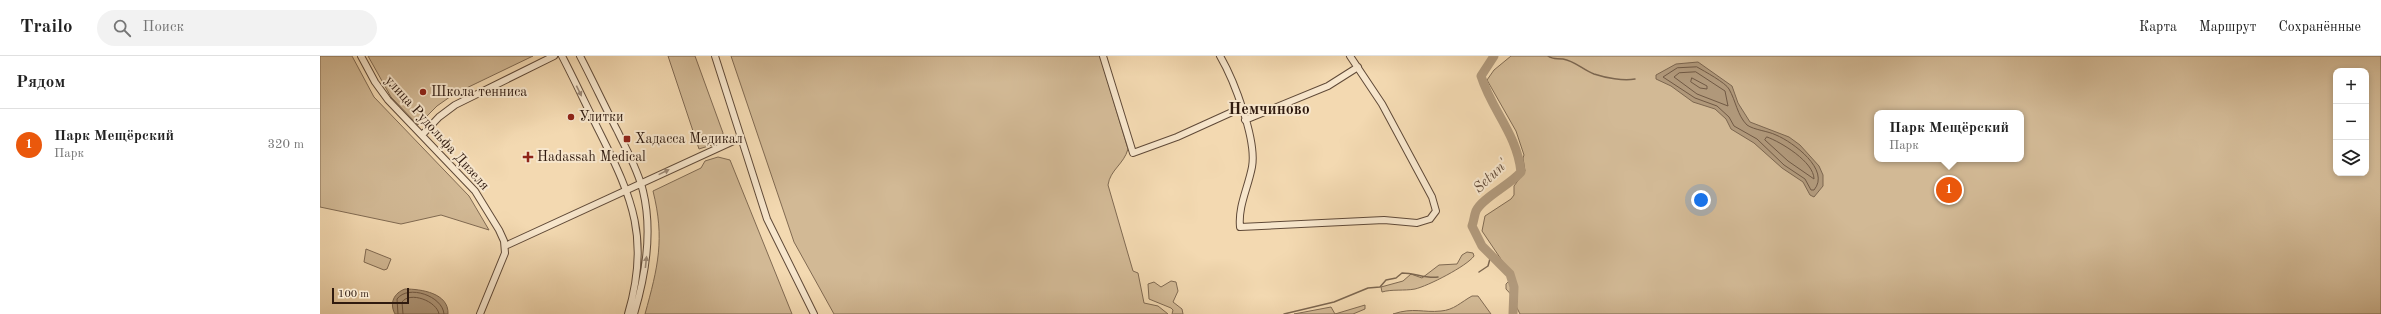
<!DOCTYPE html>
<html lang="ru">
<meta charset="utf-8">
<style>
:root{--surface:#fff;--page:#f2f2f2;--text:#222;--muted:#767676;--line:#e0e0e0;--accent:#ea580c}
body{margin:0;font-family:"Old Standard TT",serif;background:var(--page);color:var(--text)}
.controls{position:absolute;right:12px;top:12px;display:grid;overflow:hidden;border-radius:8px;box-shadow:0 2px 6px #0003}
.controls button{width:36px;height:36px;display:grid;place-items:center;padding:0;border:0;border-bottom:1px solid var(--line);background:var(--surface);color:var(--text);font:20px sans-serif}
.scale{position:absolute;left:12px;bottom:10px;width:77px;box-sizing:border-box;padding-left:4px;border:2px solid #2f1a0f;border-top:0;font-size:11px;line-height:14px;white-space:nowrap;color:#2f1a0f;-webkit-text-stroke:3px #f7e6cc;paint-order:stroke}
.you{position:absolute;left:1381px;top:144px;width:14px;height:14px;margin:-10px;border:3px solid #fff;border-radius:50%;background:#1a73e8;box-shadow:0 0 0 6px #1a73e833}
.badge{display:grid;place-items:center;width:26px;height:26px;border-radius:50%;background:var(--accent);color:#fff;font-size:13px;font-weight:700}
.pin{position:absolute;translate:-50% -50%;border:2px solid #fff;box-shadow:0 1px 4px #0006}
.popup{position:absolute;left:1554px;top:54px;width:150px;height:52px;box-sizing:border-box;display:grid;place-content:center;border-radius:8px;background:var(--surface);filter:drop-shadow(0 1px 3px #0005);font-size:13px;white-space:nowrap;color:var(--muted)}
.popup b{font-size:15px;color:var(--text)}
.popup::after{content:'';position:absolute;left:50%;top:100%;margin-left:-8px;border:8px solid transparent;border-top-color:var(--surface)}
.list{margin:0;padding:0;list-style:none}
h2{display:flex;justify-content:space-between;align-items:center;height:52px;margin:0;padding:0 16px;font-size:17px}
h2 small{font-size:13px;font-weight:400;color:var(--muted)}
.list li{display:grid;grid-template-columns:26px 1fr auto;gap:12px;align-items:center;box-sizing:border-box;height:72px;padding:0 16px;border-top:1px solid var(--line)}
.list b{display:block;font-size:15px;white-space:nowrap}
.list p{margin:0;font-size:13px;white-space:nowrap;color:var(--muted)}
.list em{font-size:13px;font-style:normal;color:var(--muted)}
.icon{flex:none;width:22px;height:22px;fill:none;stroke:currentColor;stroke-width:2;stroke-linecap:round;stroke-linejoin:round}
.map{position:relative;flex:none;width:2061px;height:258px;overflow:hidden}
header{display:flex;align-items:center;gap:24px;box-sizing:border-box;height:56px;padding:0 20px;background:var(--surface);border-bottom:1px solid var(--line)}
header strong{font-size:19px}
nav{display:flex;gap:22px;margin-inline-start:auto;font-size:14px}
.search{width:280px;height:36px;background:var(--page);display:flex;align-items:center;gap:10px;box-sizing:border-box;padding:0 14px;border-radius:22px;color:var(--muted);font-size:15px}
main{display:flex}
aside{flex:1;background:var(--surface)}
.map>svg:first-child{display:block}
.green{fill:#d2b995;stroke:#806a52;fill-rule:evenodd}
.water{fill:#b0987a;stroke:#7c664f}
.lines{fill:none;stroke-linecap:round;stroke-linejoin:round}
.shore{stroke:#705944;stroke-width:1}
.stream{stroke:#7c664f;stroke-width:1.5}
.river{stroke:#b0987a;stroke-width:9}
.minor-casing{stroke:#604a38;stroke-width:8}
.minor{stroke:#f7e6cc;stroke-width:6}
.oneway{fill:#9d8a77}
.poi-dot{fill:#8f2418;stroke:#f7e6cc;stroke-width:1.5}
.labels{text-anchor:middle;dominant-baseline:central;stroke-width:4;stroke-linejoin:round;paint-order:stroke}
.poi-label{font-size:14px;fill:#2f1a0f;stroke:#f7e6cc;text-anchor:start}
.street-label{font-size:14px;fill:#2f1a0f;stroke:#f7e6cc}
.water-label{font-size:15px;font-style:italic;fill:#634c3a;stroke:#f7e6cc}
.quarter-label{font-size:16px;font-weight:bold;fill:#2f1a0f;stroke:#f7e6cc}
</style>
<header>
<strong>Trailo</strong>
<div class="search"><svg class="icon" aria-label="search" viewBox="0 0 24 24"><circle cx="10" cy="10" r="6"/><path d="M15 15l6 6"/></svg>Поиск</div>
<nav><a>Карта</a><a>Маршрут</a><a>Сохранённые</a></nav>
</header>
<main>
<aside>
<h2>Рядом<small></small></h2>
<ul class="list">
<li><span class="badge">1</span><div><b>Парк Мещёрский</b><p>Парк</p></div><em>320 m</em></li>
</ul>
</aside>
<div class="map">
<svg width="2061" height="258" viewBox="0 0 2061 258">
<rect width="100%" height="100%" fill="#f3d9b1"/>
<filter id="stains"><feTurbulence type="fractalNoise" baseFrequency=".005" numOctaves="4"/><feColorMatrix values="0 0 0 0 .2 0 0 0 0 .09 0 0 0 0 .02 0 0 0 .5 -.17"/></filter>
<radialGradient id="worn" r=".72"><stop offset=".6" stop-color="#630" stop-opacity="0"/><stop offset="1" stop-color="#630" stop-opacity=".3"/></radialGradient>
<path class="green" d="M0 0H32L54 41 149 140 169 174 121 159 81 168 0 151Z
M48 0H213L134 38 117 50 98 69 71 41Z
M348 0H375L403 77 401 86 379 93Z
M411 0H780L808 93C804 108 790 114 788 129L813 215 818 217 824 247 838 250 848 258H514L474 186Z
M1191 0H2061V258H1200L1196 250 1197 245 1186 233V228L1192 222 1191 218 1162 175 1165 160 1191 143 1194 139V130L1205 115 1203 102 1204 99 1196 75 1167 24 1174 14ZM2016 15H2046V117H2016ZM1557 57H1701V103H1557Z
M398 101 410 104 472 258H325C338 211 345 183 333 135L381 112 385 105Z
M46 193 71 203 67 213 64 214 44 206Z
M1147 196 1153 197 1154 200C1147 210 1108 230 1095 233 1084 235 1072 233 1062 236L1061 231 1083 225 1091 218 1102 222 1119 209 1137 208 1142 199Z
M851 225 856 226 858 235 853 246 862 253 863 258H852L853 254 851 252 829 243 828 228 834 226 841 231Z
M1152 240H1158L1171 258H1073C1094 251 1103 257 1121 255 1134 254 1141 246 1152 240Z
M1045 249V253L1033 258H974L1011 251 1015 258Z"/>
<path class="water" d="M1378 6 1412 30 1418 47 1430 66 1469 81 1480 89 1499 110 1503 119V130L1494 141 1490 139 1483 126 1462 112 1434 87 1411 73 1406 63 1395 53 1373 46 1351 30 1336 23V19L1356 8Z
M85 233C101 233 129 237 128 258H75C69 247 74 237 85 233Z"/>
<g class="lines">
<path class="shore" d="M1377 11C1384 15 1406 27 1409 33 1416 45 1417 59 1427 69 1434 74 1448 75 1456 79 1473 86 1511 114 1494 134H1491L1485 123 1464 109 1437 83 1414 70 1409 61 1397 50 1375 42 1343 21 1357 12Z
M1376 16 1405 35 1408 50 1377 38 1354 21 1359 17Z
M1372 22 1387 30V33L1380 32 1371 26Z
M1447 81C1461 86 1494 106 1494 123L1468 105 1445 84Z
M78 258 77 243C88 228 123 240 124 258
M83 258 82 246C90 235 117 245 119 258"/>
<path class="stream" d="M1228 0C1233 4 1237 2 1243 3 1255 5 1263 14 1274 18 1286 22 1303 25 1315 23
M1159 216 1168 210 1171 199
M964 258 1014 246 1048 232 1060 231 1066 224 1076 222 1082 217C1095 217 1106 223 1118 221"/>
<path class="river" d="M1174 0 1161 20C1172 55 1197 78 1201 116 1190 129 1162 142 1156 155 1154 160 1154 165 1152 170L1162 190 1190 218 1194 231 1193 258"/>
<defs>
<path id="minor" d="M41 0 55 26 68 44 155 135 179 174 184 185 185 197 160 258
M242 0C255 25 267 51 280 77 313 143 330 184 308 258
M260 0C273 25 285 51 298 76 307 95 318 114 323 135 333 176 326 218 314 258
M395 0 447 163 494 258
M783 0 813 97 857 81 921 52
M900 0C914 24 937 84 932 111 928 132 918 150 920 171L1064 164 1097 167 1110 163 1116 155 1112 141 1062 48 1030 0
M925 64 1008 30 1038 11
M102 79 119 61 135 49 234 0
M185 190 420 82"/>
</defs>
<use href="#minor" class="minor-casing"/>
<use href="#minor" class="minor"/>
</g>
<defs><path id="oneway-solid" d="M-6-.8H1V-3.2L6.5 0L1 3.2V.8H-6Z"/></defs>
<g class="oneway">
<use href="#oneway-solid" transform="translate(259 35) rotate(64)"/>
<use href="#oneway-solid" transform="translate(344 116) rotate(-26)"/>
<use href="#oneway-solid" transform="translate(326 206) rotate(-84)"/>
</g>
<g class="poi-dot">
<circle cx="103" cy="36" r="4"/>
<circle cx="251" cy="61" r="4"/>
<rect x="303" y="79" width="8" height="8" rx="2"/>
<path d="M206 95h4v4h4v4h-4v4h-4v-4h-4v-4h4z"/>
</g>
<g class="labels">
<g class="poi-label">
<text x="111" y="36">Школа тенниса</text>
<text x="259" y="61">Улитки</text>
<text x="315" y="83">Хадасса Медикал</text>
<text x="217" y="101">Hadassah Medical</text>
</g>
<g class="street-label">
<text transform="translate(117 77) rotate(48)">улица Рудольфа Дизеля</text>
</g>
<g class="water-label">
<text transform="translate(1171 121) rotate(-44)">Setun'</text>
</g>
<g class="quarter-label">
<text x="949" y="54">Немчиново</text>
</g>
</g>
<rect width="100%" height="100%" filter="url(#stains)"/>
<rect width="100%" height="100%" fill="url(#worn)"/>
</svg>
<div class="controls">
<button>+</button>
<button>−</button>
<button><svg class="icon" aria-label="layers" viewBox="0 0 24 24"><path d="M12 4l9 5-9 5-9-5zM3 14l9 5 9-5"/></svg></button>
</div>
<div class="scale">100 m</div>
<div class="you"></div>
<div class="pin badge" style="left:1629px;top:134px">1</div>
<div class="popup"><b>Парк Мещёрский</b>Парк</div>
</div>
</main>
